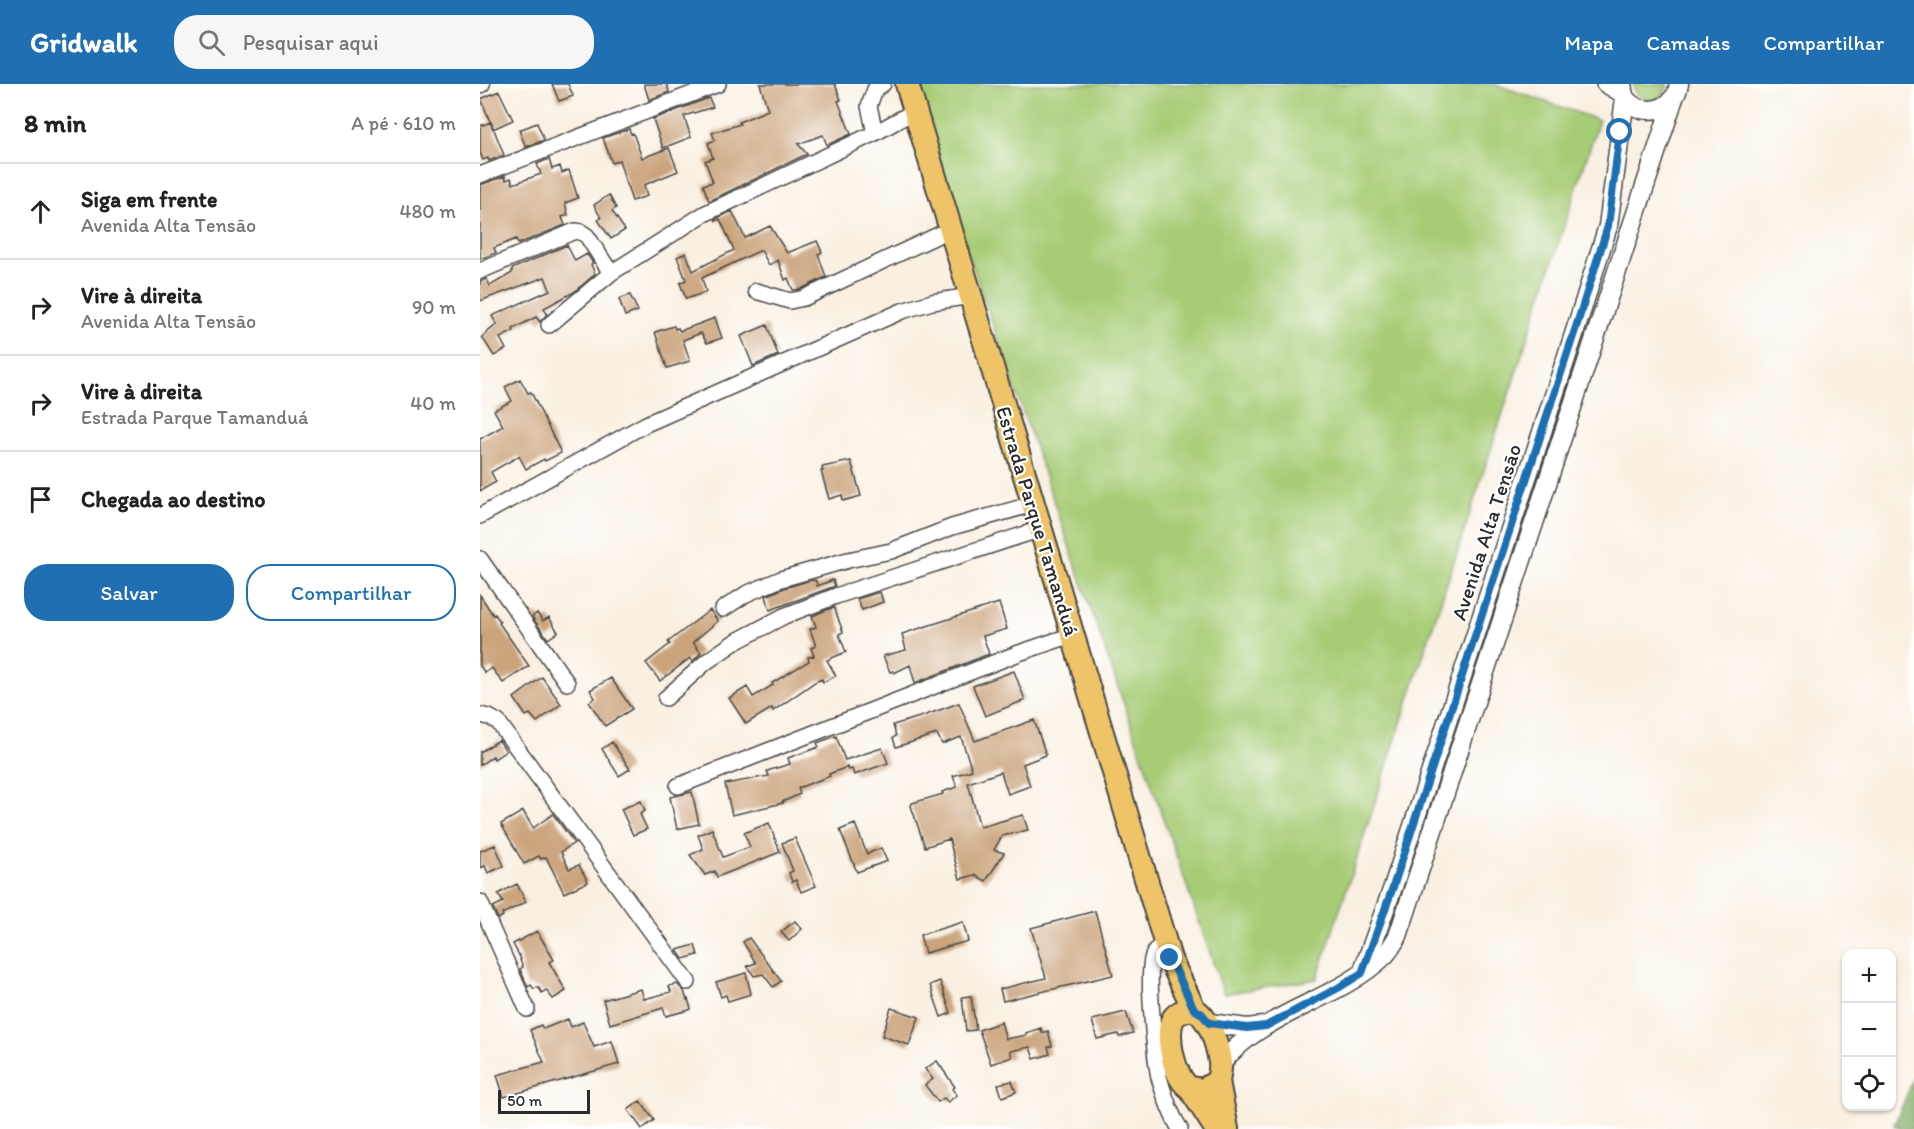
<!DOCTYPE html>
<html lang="pt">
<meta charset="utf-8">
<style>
:root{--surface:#fff;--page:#f6f6f6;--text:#222;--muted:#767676;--line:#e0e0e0;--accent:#1f6fb2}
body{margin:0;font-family:Itim,sans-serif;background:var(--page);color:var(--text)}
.controls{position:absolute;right:18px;bottom:18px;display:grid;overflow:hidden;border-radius:12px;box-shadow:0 2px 4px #0004}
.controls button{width:54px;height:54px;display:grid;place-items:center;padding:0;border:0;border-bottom:2px solid var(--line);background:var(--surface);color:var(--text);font:30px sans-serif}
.scale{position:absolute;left:18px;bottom:15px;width:92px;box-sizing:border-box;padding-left:6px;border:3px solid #2b2b2b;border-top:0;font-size:16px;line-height:21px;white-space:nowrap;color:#2b2b2b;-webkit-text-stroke:4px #fff;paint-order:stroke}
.stop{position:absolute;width:18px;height:18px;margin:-14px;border:4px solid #1f6fb2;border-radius:50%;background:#fff}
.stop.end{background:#1f6fb2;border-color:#fff;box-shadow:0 2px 6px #0008}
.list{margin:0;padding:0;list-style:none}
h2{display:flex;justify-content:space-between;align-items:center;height:78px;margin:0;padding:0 24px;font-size:26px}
h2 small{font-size:20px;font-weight:400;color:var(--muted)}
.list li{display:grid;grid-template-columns:39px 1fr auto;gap:18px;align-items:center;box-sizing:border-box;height:96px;padding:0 24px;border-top:2px solid var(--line)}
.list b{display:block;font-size:22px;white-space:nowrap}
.list p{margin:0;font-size:20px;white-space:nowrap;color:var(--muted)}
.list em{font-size:20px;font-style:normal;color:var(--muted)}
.actions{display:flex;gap:12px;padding:18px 24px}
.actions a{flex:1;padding:14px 0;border:2px solid var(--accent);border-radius:24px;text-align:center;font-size:21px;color:var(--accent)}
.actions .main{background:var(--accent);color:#fff}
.icon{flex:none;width:33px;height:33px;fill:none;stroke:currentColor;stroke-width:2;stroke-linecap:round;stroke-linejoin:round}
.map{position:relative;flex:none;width:1434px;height:1045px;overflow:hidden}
header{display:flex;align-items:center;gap:36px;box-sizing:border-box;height:84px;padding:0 30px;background:var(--accent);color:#fff}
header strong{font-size:28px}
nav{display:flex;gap:33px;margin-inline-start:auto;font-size:21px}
.search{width:420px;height:54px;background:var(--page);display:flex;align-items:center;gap:15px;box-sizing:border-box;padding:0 21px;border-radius:24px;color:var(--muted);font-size:22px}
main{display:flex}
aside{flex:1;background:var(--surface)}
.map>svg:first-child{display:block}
.green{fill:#a7cc76;stroke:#697c50;stroke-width:1.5}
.forest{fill:#85b067;stroke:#586e49;stroke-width:1.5}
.building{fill:#cba47d}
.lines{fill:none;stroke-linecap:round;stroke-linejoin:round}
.minor-casing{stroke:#4a4946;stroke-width:18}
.tertiary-casing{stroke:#4a4946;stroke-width:21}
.primary-casing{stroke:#4a4946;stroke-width:26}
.minor{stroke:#fff;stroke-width:15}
.tertiary{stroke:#fff;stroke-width:18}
.primary{stroke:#efc469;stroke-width:22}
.route{stroke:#1f6fb2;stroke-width:8}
.labels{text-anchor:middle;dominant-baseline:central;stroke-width:4.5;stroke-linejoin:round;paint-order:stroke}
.street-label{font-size:21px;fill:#2b2b2b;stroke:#fff}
</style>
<header>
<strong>Gridwalk</strong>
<div class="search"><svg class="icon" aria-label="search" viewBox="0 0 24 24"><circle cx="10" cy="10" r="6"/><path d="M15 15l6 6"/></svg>Pesquisar aqui</div>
<nav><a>Mapa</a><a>Camadas</a><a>Compartilhar</a></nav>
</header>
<main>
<aside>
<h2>8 min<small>A pé · 610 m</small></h2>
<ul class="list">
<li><svg class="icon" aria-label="ahead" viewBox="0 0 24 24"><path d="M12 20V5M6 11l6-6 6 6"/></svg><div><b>Siga em frente</b><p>Avenida Alta Tensāo</p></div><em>480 m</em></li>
<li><svg class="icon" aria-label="right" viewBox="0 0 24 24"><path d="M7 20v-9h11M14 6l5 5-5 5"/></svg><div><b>Vire à direita</b><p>Avenida Alta Tensāo</p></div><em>90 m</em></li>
<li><svg class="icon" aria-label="right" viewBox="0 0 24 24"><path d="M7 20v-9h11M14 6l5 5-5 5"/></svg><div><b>Vire à direita</b><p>Estrada Parque Tamanduá</p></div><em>40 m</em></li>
<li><svg class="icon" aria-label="arrive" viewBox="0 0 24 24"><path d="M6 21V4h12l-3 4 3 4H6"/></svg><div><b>Chegada ao destino</b></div></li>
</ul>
<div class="actions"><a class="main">Salvar</a><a>Compartilhar</a></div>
</aside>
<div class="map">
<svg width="1434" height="1045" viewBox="0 0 1434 1045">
<rect width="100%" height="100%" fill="#fff"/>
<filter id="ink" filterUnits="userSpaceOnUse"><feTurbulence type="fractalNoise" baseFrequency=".0167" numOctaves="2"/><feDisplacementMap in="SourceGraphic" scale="12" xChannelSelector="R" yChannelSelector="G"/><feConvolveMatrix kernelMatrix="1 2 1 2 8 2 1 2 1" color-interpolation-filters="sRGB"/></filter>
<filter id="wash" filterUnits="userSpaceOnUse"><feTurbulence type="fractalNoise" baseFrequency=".008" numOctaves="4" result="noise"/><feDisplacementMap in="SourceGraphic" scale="24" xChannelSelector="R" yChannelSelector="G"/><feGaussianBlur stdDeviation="1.35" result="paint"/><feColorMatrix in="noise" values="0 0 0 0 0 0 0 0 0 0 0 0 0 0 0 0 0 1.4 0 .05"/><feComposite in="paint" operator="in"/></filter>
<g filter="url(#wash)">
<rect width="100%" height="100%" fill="#f9f0e2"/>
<path class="green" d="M437 0H1014L1119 36 837 895 744 910 487 166Z
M1153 0H1188V1L1183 12 1172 16C1162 15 1154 10 1153 0Z"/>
<path class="forest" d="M1434 994V1045H1424L1414 1041Z"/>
<g id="blocks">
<path class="building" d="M72 0H88L93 12 79 17Z
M164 0H187L189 8 169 16Z
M280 0H355L361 16 358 17 371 50 347 61 343 51 318 60 327 70 229 117 223 101 233 98 225 77 233 74 228 59 235 56 232 49 260 40 259 38 288 26Z
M19 7 33 36 13 45 1 15Z
M229 14 233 23 204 32 211 53 183 64 173 35Z
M11 38 24 71 9 77 8 74 3 76 0 68V42Z
M57 39 64 56 46 63 39 46Z
M149 45 151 50 153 49 162 74 189 64 198 87 164 101 167 112 152 117 139 76 132 79 123 54Z
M69 75 72 85 80 82 82 89 89 86 98 114 85 119 88 131 82 133 85 141 38 160 36 155 14 164 16 169 0 175V101L25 92 26 96 31 94 33 100 61 90 57 80Z
M129 111 136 124 132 127 145 146 131 155 118 136 121 134 114 121Z
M252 127 265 154 290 142 307 169 337 157 342 168 338 170 346 193 321 205 313 206 308 194 305 196 298 176 289 181 281 166 222 194 226 208 206 215 200 199 206 196 197 173 206 169 213 187 254 166 240 135 236 137 235 135Z
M87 161 95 177 107 170 113 179 111 180 115 190 94 208 64 224 67 230 60 238 56 233 33 245 34 247 20 254 26 265 14 272 2 253 17 240 12 232 70 206 65 193 0 217V197L7 195 10 202 32 189V185Z
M150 211 158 227 145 232 139 215Z
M235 234 242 254 227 259 221 249 203 256 210 277 187 284 175 248 194 242 195 245 198 244 200 247Z
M287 241 298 271 273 282 261 252Z
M40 295 48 309 51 308 81 369 65 377 64 375 46 385 39 372 11 388 16 398 0 407V355L23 342 14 326 32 317 25 303Z
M371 377 381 412 363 417 362 411 349 415 341 387H343L342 383Z
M331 496 336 497 337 502 353 496 355 502 290 526 286 512 304 504Z
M400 508 403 518 382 526 377 515Z
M0 511 13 531 15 530 20 538 19 539 49 582 23 599 12 584 5 589 0 582Z
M519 519 527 545 503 552 509 570 435 599 430 581 414 589 413 587 410 588 403 572 426 566 422 550Z
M354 523 363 548 359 550 366 568 347 576 356 592 343 598 342 595 335 598 293 627 292 624 266 640 249 614 267 603 273 613 293 601 292 599 329 577 328 573 334 572 331 564 336 562 330 545 336 543 332 532Z
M230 526 238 537 213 558 221 569 213 577 210 574 180 597 166 579 190 560 188 558Z
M57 529 63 537 69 533 78 548 68 555 52 533Z
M534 587 545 616 505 632 493 602Z
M62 593 81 620 57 638 50 630 46 632 34 614Z
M131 594 152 625 125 642 109 618 115 614 110 606Z
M479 619 495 657 554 636 566 671 543 680 550 702 528 710 521 688 488 699 500 743 543 731 548 746 522 752 514 766 524 769 506 797 495 791 480 795 469 755 445 763 431 722 432 719 463 710 462 708 477 703 473 692 492 686 481 653 462 660 457 650 416 663 413 654 416 652 413 641 443 632Z
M356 652 365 676 402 664 408 679 374 691 372 685 368 686 367 683 349 690 350 692 318 704 320 710 302 718 303 719 252 731 245 700 289 692 287 687 310 680 308 674 339 663 337 659Z
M19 656 26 667 14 675 13 672 0 681V668Z
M132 658 150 685 139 692 122 665Z
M212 708 219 740 197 745 190 713Z
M161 717 165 727 160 730 167 745 153 751 141 725Z
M43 727 53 744 73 730 94 759 81 768 89 785 99 781 108 798 84 809 66 773 61 775 59 772 44 780 21 740Z
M289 739 300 768 237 793 235 787 225 791 210 771 223 765 218 751 232 745 243 773 270 763 264 749Z
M375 740 387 770 401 764 407 777 377 788 360 746Z
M315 754 336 802 321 808 316 796 312 798 309 789 313 787 302 759Z
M15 761 24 782 8 789 5 782 0 784V767Z
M37 800 46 818 22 830 23 832 18 835 13 823 23 818 18 810Z
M615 827 633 891 523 917 520 905 566 894 551 844Z
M315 837 322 845 309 857 301 848Z
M483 838 488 857 445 869 440 851Z
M57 847 74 876 69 878 86 907 73 915 66 906 62 909 58 903 54 905 51 901 48 903 40 885 43 883 40 876 41 875 33 860Z
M269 854 301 897 293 903 283 890 274 892 267 882 276 879 263 858Z
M215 861 218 871 203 875 197 866Z
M266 889 271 910 248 917 246 911 241 913 236 898Z
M460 897 471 929 461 933 450 901Z
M197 900 204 907 207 916 208 915 211 925 209 926 186 932 183 924 130 940 123 916 161 905 164 915 191 908 189 902Z
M491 912 496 946 486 947 482 913Z
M411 924 439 933 429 961 402 952Z
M646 928 653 949 639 953 638 950 617 955 612 936Z
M88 935 91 943 103 938 114 963 132 957 139 980 24 1013 17 991 64 978 50 946 61 941 63 945Z
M521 938 526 955 547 951 546 949 561 944 562 949 568 947 572 962 568 963 570 970 554 975 550 963 530 967 532 973 511 980 499 946Z
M457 977 475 1003 472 1005 477 1011 468 1018 464 1014 458 1018 445 1001 453 995 445 985Z
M532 997 536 1008 522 1013 518 1000Z
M160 1017 174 1036 162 1045 148 1026Z"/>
</g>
</g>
<g filter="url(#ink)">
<use href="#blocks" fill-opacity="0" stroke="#4a4946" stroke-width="1.5"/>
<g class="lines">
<defs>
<path id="minor" d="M1124 0 1144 12
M0 1 2 0
M395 49 389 22 395 5 403 0
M0 91 238 0
M0 187 95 147 101 148 107 152 131 189
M276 207 310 217 324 214 471 145
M69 241 131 189 224 130 395 49 435 27
M0 432 166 340 422 227 452 218 491 212
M0 475 87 599
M243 525 266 510 301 495 368 476 411 467 472 443 553 420
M186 614 226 578 255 558 304 532 356 512 561 445
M0 631 9 633 18 638 208 898
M198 702 539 569 592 551
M0 818 47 925
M685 858C680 862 675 866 673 872 666 887 675 974 679 993 684 1011 690 1029 700 1045"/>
<path id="tertiary" d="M1142 0C1143 4 1143 10 1145 14 1157 30 1183 30 1194 13 1197 10 1198 4 1199 0
M882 889 913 803 1097 241 1128 142 1145 14
M729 939 767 944 784 942
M741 980C782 927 857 918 905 871 910 866 914 858 918 852L1194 14"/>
<path id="primary" d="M427 0 685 858 690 875 714 925
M714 925C730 935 737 960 740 978 741 984 739 991 738 997L723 1006C719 1005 712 1005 709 1003 694 994 685 950 693 935 698 927 706 926 714 925Z
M738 997 747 1045
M709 1003 736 1045"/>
</defs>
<use href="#minor" class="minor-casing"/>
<use href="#tertiary" class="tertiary-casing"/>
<use href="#primary" class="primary-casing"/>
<use href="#minor" class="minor"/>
<use href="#tertiary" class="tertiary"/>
<use href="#primary" class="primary"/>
</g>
</g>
<g class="lines" filter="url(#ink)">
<path class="route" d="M690 874 714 925 722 930 729 939 767 944 786 942 858 904 882 889 913 803 1097 240 1128 142 1140 48"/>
</g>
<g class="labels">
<g class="street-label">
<text transform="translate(558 437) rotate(73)">Estrada Parque Tamanduá</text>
<text transform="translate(1006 448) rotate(-72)">Avenida Alta Tensāo</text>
</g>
</g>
</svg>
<div class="controls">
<button>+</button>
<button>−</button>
<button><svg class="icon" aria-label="locate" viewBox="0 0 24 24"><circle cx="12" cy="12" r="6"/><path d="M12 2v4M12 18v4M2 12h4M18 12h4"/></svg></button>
</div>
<div class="scale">50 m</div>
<div class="stop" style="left:1140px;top:48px"></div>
<div class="stop end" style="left:690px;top:874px"></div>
</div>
</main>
